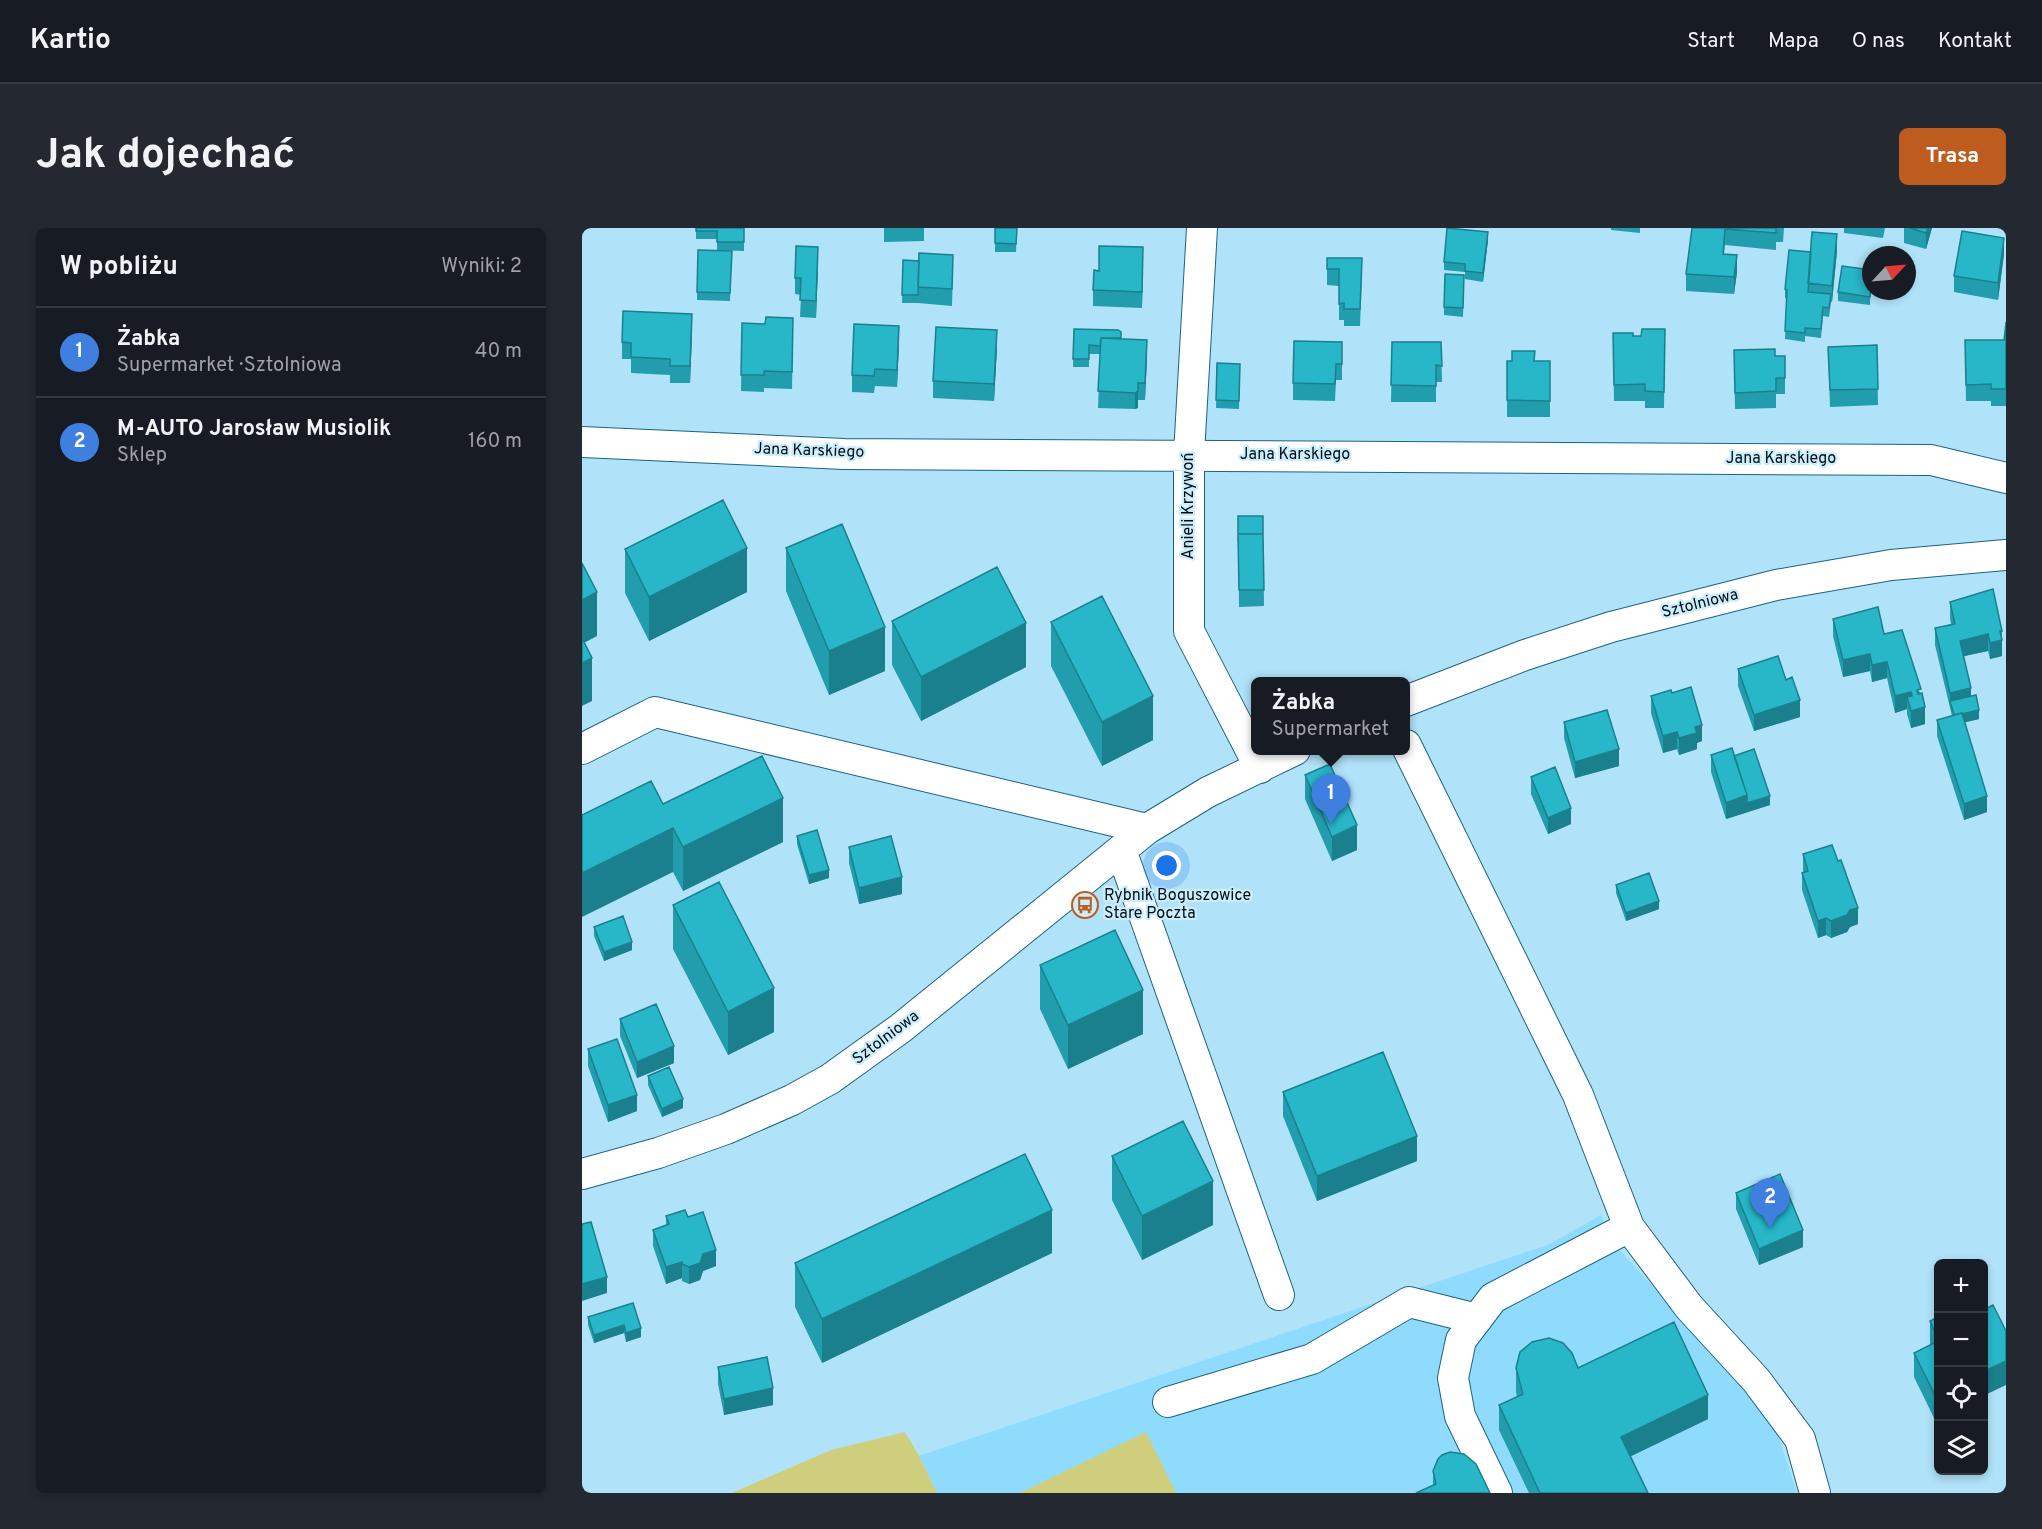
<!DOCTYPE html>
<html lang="pl">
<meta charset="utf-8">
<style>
:root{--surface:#171b24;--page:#242831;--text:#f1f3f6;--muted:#9ea1a6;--line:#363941;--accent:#be5c20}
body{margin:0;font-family:Overpass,sans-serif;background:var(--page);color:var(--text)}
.controls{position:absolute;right:18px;bottom:18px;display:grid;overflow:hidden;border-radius:9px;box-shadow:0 3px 9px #0003}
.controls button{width:54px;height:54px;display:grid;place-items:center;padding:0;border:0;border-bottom:2px solid var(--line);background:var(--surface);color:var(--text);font:30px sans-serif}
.compass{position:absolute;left:1280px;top:18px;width:54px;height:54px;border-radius:50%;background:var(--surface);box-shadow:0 3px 9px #0003;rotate:64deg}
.you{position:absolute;left:585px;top:638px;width:21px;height:21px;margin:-15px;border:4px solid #fff;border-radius:50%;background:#1a73e8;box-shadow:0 0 0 9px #1a73e833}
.badge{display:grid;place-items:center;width:39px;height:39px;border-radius:50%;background:var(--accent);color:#fff;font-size:20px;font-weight:700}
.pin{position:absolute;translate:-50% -50px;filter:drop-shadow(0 2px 3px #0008)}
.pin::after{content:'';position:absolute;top:32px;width:21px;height:18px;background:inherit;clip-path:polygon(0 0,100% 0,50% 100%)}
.popup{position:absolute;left:669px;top:449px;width:159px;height:78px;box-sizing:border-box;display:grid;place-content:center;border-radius:9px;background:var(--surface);filter:drop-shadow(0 2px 4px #0005);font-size:20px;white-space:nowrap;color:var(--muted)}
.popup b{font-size:22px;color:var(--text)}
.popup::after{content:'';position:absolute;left:50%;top:100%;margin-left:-12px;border:12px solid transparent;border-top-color:var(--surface)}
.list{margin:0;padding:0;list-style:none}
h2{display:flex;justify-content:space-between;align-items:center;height:78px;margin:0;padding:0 24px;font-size:26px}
h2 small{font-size:20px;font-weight:400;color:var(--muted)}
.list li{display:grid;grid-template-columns:39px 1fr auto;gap:18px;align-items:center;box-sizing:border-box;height:90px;padding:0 24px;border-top:2px solid var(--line)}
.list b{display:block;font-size:22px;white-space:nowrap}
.list p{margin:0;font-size:20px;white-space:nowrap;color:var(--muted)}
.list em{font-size:20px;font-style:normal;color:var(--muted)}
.icon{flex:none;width:33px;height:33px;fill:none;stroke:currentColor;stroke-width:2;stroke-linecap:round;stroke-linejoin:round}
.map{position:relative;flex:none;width:1424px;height:1265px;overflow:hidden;border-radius:9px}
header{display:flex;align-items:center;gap:36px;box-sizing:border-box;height:84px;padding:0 30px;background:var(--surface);border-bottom:2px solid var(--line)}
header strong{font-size:28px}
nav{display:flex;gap:33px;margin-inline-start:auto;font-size:21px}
.intro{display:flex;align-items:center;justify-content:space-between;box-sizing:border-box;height:144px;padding:0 36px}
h1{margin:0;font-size:42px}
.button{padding:15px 27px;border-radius:9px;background:var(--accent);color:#fff;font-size:21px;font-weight:700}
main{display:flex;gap:36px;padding:0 36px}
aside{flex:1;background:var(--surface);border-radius:9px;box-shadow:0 3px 9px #0003}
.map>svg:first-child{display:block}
.built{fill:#8fdbfd}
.green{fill:#cfce7c}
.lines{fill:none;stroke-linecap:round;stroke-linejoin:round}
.minor-casing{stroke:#1c647e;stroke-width:32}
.minor{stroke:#fff;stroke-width:30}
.wall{fill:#229dad}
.shaded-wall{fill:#1b808d}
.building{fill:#27b7c9;stroke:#1b808d;stroke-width:1.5}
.labels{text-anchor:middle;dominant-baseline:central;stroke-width:4.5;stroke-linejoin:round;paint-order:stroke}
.street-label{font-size:16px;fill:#000f16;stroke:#ccedfc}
.poi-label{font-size:16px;fill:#000f16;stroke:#ccedfc;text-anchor:start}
</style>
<header>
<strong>Kartio</strong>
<nav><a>Start</a><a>Mapa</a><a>O nas</a><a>Kontakt</a></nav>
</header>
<div class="intro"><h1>Jak dojechać</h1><a class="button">Trasa</a></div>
<main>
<aside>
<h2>W pobliżu<small>Wyniki: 2</small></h2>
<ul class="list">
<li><span class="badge" style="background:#3f7fe0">1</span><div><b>Żabka</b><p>Supermarket · Sztolniowa</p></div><em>40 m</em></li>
<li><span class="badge" style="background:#3f7fe0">2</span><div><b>M-AUTO Jarosław Musiolik</b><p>Sklep</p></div><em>160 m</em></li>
</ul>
</aside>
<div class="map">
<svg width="1424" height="1265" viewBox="0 0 1424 1265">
<rect width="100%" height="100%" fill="#b0e2f9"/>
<path class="built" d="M1019 987 1030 1014 1163 1158 1192 1196 1215 1265H355L337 1228 968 1016Z"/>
<path class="green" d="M323 1204 337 1228 355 1265H150L249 1222Z
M564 1204 594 1265H438Z"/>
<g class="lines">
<defs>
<path id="minor" d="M620 0 607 226V403L678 540
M0 214 262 226 1349 232 1424 250
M824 473 943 427 1029 399 1194 357 1309 337 1424 327
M824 517 996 867 1047 999 1107 1079 1174 1152 1218 1211 1233 1265
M0 521 73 484 565 601
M539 622 697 1067
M0 946 76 925 144 901 210 872 248 851 319 800 565 601 626 564 713 522
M586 1174 730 1131 827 1074 895 1091
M915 1265 878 1188 871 1150 879 1112 911 1070 1047 999"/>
</defs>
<use href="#minor" class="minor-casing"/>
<use href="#minor" class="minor"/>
</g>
<path class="wall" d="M114 0H162V23L135 22V11H114Z
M302 0H342V13L302 14Z
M413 0H435L434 24H413Z
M1029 0H1058V5L1029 2Z
M1110 0H1202L1201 14H1194V22L1143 17 1142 27 1155 44 1152 66 1104 63V46Z
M1262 0H1303L1301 10 1262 5Z
M1322 0H1350L1344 21 1322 15Z
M906 12 901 54 883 51V44L862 42V34Z
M150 23 148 73 115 72V64Z
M1255 23 1250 74H1249L1247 89 1241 88 1239 110 1223 108V114L1203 111 1205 70H1203V61L1229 24Z
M1422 26 1416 72 1372 64V48Z
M745 30 780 47 778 98H762V92H757V58L745 57Z
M321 32 371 43 370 78 336 75H320Z
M236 36 234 90 218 89 219 67 213 66V50Z
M561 36 560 80 511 78V62L517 43Z
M1289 42 1288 77 1256 73V64Z
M882 47 881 89 862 87V79Z
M1424 94V178H1409V173H1384L1383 112H1422Z
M160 95 211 107 210 161 182 160V164L159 163Z
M492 101 539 111 565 128 563 172H556V180L553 181 516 180 518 126H507V139H491Z
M1083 101 1082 180H1063V173H1032L1031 105 1051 108H1059Z
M110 103 108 155H88V147L49 145V131H40V114Z
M317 114 315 159 293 158 292 165 270 164V147Z
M760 114V152H754L753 173 711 172V155Z
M810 114H859L860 154H854V174H809Z
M1295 117 1296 177 1248 179 1246 119Z
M415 119 412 173 351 170V153Z
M1152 122 1193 128H1203V166H1194V180L1153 181Z
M925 133H968V189H925Z
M635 135 658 136 657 181 634 180Z
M656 288 681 306 682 378 657 379Z
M204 320 303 443 247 467 204 363Z
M43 321 165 364 67 413 43 365Z
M1368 374 1420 403V428L1408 431 1406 423 1382 428 1389 468 1397 491 1383 494 1405 584 1382 592 1355 508V492L1370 488 1353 417V400L1369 396 1368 390Z
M1251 391 1302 406 1339 466 1343 496 1329 500 1325 486V481L1313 485 1305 450 1290 454 1288 443 1261 449 1251 408Z
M310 393 444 439 339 493 310 437Z
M469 394 571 512 520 538 469 438Z
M1156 441 1204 452 1218 489 1172 503 1156 458Z
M1090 465 1120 513 1115 515V521L1097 527 1095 521 1081 525 1069 485V468Z
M982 494 1037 538 993 550 982 510Z
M1129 527 1152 528 1188 577 1144 591 1129 544Z
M723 547 775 622 750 633 723 571Z
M949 549 989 596 966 606 949 566Z
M81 576 201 614 101 663 91 644Z
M215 608 247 650 227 656 215 616Z
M267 619 320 666 277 676 267 635Z
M1221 626 1276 696 1268 699 1265 704 1249 710 1244 707 1236 710 1220 662V645H1221Z
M1034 657 1077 681 1044 693 1034 665Z
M91 677 192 804 146 827 91 721Z
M12 699 50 722 22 733 12 708Z
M458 737 561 806 486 841 458 781Z
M38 791 92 835 55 850 38 808Z
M6 821 55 883 26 894 6 838Z
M66 848 101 880 80 889 66 857Z
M701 864 835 933 735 973 701 888Z
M530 928 631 997 560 1032 530 972Z
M1154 965 1221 1019 1177 1037 1154 981Z
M84 988 106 989 134 1038 121 1043 118 1052 107 1056 100 1053V1050L84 1056 71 1018V1002L84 997Z
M470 1025 240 1135 213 1079V1035Z
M51 1075 59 1109 44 1114 42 1105 12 1115 6 1097V1089Z
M1356 1089V1190L1353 1192 1332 1149V1125L1348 1117V1093Z
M136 1139 191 1177 142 1187 136 1156Z
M934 1140H996L1126 1191 1049 1228 1066 1265H947L917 1202V1177L935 1169 934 1164Z
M894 1236 851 1257V1243Z"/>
<path class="shaded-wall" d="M1346 0H1350L1344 21V5Z
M906 4V12L901 54V45Z
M1255 6V23L1250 74V58Z
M1422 10V26L1416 72V55Z
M236 19V36L234 90V73Z
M561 19V36L560 80V64Z
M1155 27V44L1152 66V49Z
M110 86V103L108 155V138Z
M317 98V114L315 159V142Z
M415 102V119L412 173V156Z
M565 112V128L563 172V155Z
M556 163V180L553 181V165Z
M165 320V364L67 413V369Z
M15 364V408L0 416V372Z
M444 395V439L339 493V449Z
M303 399V443L247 467V423Z
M1406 406V423L1378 429V413Z
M1420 412V428L1408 431V415Z
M1288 426V443L1261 449V432Z
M10 430V473L0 478V435Z
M1305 434V450L1290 454V437Z
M1389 460V476L1368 473V465Z
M1329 464V480L1325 469V481L1313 485V468Z
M571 468V512L520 538V494Z
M1218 472V489L1172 503V487Z
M1343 479V496L1329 500V483Z
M1397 482V491L1372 497V488Z
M1120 497V513L1115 515V521L1097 527V510L1113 499Z
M1095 504V521L1081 525V508Z
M1037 521V538L993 550V534Z
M1165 567 1188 568V577L1144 591V575Z
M1405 568V584L1382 592V576Z
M201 570V614L101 663V619Z
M989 580V596L966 606V590Z
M775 597V622L750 633V609Z
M91 600V644L0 689V645Z
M247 642V650L227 656V647Z
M320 649V666L277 676V660Z
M1077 673V681L1044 693V685Z
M1276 680V696L1268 699 1265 704 1249 710V693L1268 682Z
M1244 690V707L1236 710V693Z
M50 714V722L22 733V724Z
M192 760V804L146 827V784Z
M561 762V806L486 841V797Z
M92 818V835L55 850V834Z
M55 867V883L26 894V877Z
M101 871V880L80 889V881Z
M835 908V933L735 973V948Z
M631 953V997L560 1032V988Z
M470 982V1025L240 1135V1091Z
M1221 1002V1019L1177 1037V1021Z
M134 1022V1038L121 1043 118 1052 107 1056V1039L121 1026Z
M100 1034V1050L84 1056V1039Z
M25 1049V1065L0 1073V1056Z
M42 1097V1105L12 1115V1107Z
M59 1100V1109L44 1114V1105Z
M1424 1133V1157L1401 1168V1144Z
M191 1160V1177L142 1187V1171Z
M1356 1166V1190L1353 1192V1167Z
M1126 1167V1191L1039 1233V1209Z"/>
<path class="building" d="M114 0H162V14H135V3H114Z
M413 0H435L434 16 413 15Z
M865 0 906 4 901 45 883 43V36L862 34Z
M1110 0H1194V5L1143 1 1141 26 1155 27 1152 49 1104 46Z
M1328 0H1346L1344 5Z
M1380 3 1422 10 1416 55 1372 48Z
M1230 4 1255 6 1250 58 1226 55Z
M214 18 236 19 234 73 218 72 219 50H213Z
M517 18 561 19 560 64 511 62 512 42 517 43Z
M116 22 150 23 148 65 115 64Z
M1207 22 1229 24 1226 64 1249 66 1247 80 1241 79 1239 101 1223 100V105L1203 103 1205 62 1203 61Z
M337 25 371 27 370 61 336 59Z
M745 30H780L778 81H762V75L757 76V41H745Z
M321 32 337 33 336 67H320Z
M1260 38 1289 42V58L1288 69 1256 64Z
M863 46 882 47 881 80 862 79Z
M41 83 110 86 108 138H88V131L49 129V115L40 114Z
M184 89 211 90 210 144 182 143V147H159L160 95 183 96Z
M1424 94V112H1422Z
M272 96 317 98 315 142 293 141 292 148 270 147Z
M354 99 415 102 412 156 351 153Z
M492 101 536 102 539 104V110H519L518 118 507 117V131H491Z
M1060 101H1083L1082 164 1063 163V156L1032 157 1031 105H1051V108H1059Z
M519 110 565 112 563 155H556V163L553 165 516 163Z
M1383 112H1424V161H1409V156L1384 157Z
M712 113 760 114V136H754L753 156 711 155Z
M810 114H859L860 138 854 137V158L809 157Z
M1295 117 1296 161 1248 162 1246 119Z
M1193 121V128H1203V150H1194V163L1153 165 1152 122Z
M930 123H953L952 133H968V173L925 172V133H930Z
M635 135 658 136 657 173 634 172Z
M141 272 165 320 67 369 43 321Z
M656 288H681V306H656V314Z
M260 296 303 399 247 423 204 320Z
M656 306H681L682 362H657Z
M0 335 15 364 0 372Z
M415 339 444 395 339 449 310 393Z
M1411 361 1420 403H1418L1420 412 1408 415 1406 406 1378 413 1389 460 1368 465 1353 400 1373 396 1368 374Z
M520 368 571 468 520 494 469 394Z
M1296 379 1302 406 1320 402 1339 461 1335 462 1336 466 1340 465 1343 479 1329 483 1325 469 1330 468 1329 464 1313 468 1305 434 1290 437 1288 426 1261 432 1251 391Z
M0 410 10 430 0 435Z
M1196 428 1204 452 1210 449 1218 472 1172 487 1156 441Z
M1109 459 1120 497 1113 499 1115 505 1097 510 1095 504 1081 508 1069 468 1089 462 1090 465Z
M1394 467 1397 482 1380 486V485L1372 487 1368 473Z
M1025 482 1037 521 993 534 982 494Z
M1380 485 1405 568 1382 576 1355 492Z
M1150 520 1165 567 1144 575 1129 527Z
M1172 521 1188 568 1165 575V567L1152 528Z
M180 528 201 570 101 619 91 600 0 645V587L69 553 81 576Z
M748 536 775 597 750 609 723 547Z
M973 539 989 580 966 590 949 549Z
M235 602 247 642 227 647 215 608Z
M309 608 320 649 277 660 267 619Z
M1250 617 1256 633 1259 632 1276 680 1268 682 1265 687 1249 693 1244 690 1236 693 1220 645 1226 643 1221 626Z
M1067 645 1077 673 1044 685 1034 657Z
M137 654 192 760 146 784 91 677Z
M41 688 50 714 22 724 12 699Z
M533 702 561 762 486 797 458 737Z
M74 776 92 818 55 834 38 791Z
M35 811 55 867 26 877 6 821Z
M801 824 835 908 735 948 701 864Z
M87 839 101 871 80 881 66 848Z
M601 893 631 953 560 988 530 928Z
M443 926 470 982 240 1091 213 1035Z
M1198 946 1221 1002 1177 1021 1154 965Z
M103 982 106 989 121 984 134 1022 121 1026 118 1035 107 1039 100 1036V1034L84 1039 71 1002 87 996 84 988Z
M9 994 25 1049 0 1056V996Z
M51 1075 59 1100 44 1105 42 1097 12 1107 6 1089Z
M1411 1077 1424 1103V1133L1401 1144V1082Z
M1356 1089V1111L1348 1093Z
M1092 1094 1126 1167 1039 1209 1066 1265H958L917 1177 941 1166 934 1140 938 1124 950 1114 967 1110 981 1115 990 1125 996 1140Z
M1356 1113V1166L1353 1167 1332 1125Z
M185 1129 191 1160 142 1171 136 1139Z
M868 1224 882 1226 894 1236 908 1265H834L854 1256 851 1243 856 1231 860 1227Z"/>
<defs>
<symbol id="bus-ring" viewBox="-11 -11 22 22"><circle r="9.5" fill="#ccedfc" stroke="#be5c20" stroke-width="1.5"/><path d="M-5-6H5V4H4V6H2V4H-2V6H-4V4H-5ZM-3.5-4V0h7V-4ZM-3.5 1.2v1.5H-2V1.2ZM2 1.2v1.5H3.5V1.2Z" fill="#be5c20"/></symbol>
</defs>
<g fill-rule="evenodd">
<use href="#bus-ring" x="488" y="662" width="30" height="30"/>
</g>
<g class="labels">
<g class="street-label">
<text transform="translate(227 223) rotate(2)">Jana Karskiego</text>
<text x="713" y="227">Jana Karskiego</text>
<text x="1199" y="231">Jana Karskiego</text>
<text transform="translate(607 278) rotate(-90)">Anieli Krzywoń</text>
<text transform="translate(1118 376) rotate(-14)">Sztolniowa</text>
<text transform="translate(304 810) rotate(-37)">Sztolniowa</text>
</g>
<g class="poi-label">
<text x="522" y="668">Rybnik Boguszowice<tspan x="522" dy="18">Stare Poczta</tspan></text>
</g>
</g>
</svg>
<div class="controls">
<button>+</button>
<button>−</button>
<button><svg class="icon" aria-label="locate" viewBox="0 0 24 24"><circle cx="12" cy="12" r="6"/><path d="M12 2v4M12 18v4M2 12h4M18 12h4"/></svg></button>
<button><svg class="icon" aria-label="layers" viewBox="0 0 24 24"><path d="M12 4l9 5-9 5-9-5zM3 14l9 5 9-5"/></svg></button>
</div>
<svg class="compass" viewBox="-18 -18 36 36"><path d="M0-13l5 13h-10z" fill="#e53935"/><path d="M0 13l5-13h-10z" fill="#9ea1a6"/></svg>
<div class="you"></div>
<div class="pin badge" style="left:749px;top:596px;background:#3f7fe0">1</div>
<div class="popup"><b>Żabka</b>Supermarket</div>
<div class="pin badge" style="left:1188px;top:1000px;background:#3f7fe0">2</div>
</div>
</main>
